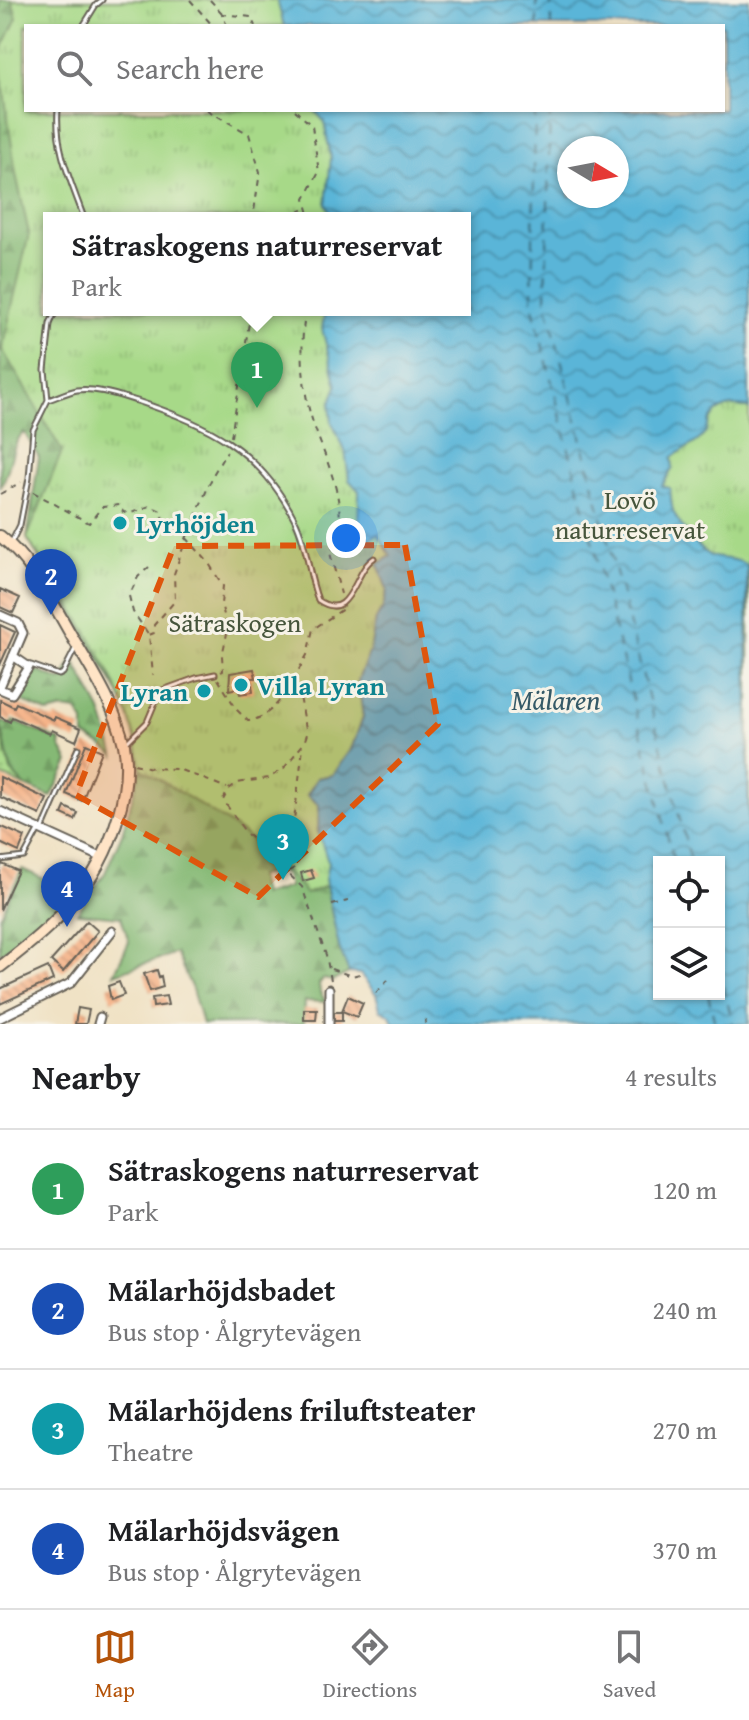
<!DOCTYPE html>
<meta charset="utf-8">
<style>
:root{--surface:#fff;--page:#f2f2f2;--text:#202124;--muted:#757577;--line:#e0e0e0;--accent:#b45309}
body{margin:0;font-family:"Gentium Book Plus",serif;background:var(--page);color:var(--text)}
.controls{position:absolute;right:24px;bottom:24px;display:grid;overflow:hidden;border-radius:0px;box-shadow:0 2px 6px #0004}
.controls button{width:72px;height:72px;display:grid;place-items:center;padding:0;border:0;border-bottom:2px solid var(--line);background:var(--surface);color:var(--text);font:40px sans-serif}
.compass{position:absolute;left:557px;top:136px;width:72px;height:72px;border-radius:50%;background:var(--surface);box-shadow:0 2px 6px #0004;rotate:100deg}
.you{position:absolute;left:346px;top:538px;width:28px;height:28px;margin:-20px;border:6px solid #fff;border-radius:50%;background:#1a73e8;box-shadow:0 0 0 12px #1a73e833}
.badge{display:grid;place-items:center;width:52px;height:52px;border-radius:50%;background:var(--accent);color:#fff;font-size:26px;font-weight:700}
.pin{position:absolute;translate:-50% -66px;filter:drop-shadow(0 2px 4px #0008)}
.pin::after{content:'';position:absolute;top:42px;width:28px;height:24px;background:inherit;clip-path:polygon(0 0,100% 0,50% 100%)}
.popup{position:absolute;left:43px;top:212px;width:428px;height:104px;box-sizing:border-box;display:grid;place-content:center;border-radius:0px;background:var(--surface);filter:drop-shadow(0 2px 6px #0005);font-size:26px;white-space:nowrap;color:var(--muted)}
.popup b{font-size:30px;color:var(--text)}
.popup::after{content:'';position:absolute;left:50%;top:100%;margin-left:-16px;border:16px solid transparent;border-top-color:var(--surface)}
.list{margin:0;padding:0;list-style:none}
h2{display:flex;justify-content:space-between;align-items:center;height:104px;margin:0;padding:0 32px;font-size:34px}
h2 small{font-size:26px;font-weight:400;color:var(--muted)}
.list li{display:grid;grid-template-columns:52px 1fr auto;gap:24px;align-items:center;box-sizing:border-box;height:120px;padding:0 32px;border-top:2px solid var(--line)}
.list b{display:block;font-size:30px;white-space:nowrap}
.list p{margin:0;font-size:26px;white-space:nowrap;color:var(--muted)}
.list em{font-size:26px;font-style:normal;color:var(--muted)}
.icon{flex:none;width:44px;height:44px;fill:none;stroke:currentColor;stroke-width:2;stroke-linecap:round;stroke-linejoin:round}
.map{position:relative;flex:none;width:749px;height:1024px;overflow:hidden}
.search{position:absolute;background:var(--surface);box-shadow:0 2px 6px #0004;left:24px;right:24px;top:24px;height:88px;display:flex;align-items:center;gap:20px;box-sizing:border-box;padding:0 28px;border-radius:0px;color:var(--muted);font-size:30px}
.sheet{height:584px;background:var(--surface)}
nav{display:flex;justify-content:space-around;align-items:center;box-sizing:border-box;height:112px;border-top:2px solid var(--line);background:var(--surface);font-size:22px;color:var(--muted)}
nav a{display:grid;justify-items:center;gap:4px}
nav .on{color:var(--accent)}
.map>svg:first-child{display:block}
.grass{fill:url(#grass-dots);stroke:#627a52;stroke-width:2}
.forest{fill:url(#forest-firs);stroke:#506a48;stroke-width:2;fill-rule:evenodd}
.park{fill:url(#park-tufts);stroke:#627a52;stroke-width:2}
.water{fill:url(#water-waves);stroke:#3b687a;stroke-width:2;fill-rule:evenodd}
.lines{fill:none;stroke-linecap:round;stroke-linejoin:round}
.ferry{stroke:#355967;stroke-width:2;stroke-dasharray:10 8;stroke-linecap:butt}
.building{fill:url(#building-back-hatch)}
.lane-casing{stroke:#666157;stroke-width:7}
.street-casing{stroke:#666157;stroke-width:11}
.secondary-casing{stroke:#666157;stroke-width:14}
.path{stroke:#666157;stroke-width:2;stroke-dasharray:6 6;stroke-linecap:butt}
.lane{stroke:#fff;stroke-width:3}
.street{stroke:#fff;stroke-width:7}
.secondary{stroke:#ffe4c6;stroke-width:10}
.marked{fill:#de560d;fill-opacity:0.2;stroke:#de560d;stroke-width:6;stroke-dasharray:16 10;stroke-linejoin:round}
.culture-dot{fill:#0f9aa8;stroke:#f7f3e8;stroke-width:3}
.labels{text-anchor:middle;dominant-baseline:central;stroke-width:6;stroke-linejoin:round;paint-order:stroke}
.park-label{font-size:26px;fill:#46553c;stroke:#f7f3e8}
.culture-label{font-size:26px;font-weight:bold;fill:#0d838f;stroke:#f7f3e8;text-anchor:start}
.water-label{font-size:28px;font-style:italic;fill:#355967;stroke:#f7f3e8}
</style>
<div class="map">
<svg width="749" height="1024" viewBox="0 0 749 1024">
<defs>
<pattern id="grass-dots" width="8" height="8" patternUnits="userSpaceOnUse" patternTransform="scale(2)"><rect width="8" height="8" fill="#a7d988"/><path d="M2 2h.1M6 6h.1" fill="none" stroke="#8fba75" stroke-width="1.8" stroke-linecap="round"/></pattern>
<pattern id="forest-firs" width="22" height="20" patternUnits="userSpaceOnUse" patternTransform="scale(2)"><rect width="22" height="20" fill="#85b974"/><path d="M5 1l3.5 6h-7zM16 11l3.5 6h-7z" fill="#729e64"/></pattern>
<pattern id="park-tufts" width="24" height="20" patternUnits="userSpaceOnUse" patternTransform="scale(2)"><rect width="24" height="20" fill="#a7d988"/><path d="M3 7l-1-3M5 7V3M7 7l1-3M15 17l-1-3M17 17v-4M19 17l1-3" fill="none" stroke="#8fba75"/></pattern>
<pattern id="water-waves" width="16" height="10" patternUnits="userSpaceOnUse" patternTransform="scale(2)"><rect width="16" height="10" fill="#5ab5d8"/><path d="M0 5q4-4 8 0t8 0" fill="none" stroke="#4a92ae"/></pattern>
<pattern id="building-back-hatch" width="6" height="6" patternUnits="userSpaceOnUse" patternTransform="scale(2)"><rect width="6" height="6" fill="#f5b287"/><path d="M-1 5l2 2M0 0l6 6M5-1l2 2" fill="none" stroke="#d19874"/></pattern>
</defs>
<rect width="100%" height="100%" fill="#f7f3e8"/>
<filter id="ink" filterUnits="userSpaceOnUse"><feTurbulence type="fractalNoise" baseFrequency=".0125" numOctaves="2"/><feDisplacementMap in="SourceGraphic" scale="16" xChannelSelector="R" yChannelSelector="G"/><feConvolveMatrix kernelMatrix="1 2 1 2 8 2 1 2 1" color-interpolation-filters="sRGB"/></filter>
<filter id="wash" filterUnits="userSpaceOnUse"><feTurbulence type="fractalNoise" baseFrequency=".006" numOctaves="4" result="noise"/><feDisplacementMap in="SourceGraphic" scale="32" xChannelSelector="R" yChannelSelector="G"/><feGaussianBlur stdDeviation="1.8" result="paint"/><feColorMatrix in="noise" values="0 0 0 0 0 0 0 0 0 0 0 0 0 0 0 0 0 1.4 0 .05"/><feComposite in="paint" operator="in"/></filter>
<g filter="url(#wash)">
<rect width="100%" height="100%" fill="#f0e2c5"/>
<path class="grass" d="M0 726 11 771 25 786 0 775Z"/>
<path class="forest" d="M0 0H151L26 26V110L49 218V310L325 881 339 947 349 973 333 981 323 979 319 984 320 992 326 1002 305 1001 304 1024H202L192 989 176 953 114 974 129 942 121 917 77 913 105 873 122 834 141 768 132 722 117 690 27 538 39 457 24 432C9 446 12 471 0 487ZM279 871 286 876 289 887 262 895 258 876Z
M73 659 101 711 115 756 103 746 84 736V722L77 711 63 709 48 713 15 698 29 667 62 681Z
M0 721 11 725 13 721 61 741 60 746 69 762 51 797 25 786 11 771Z
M22 869 70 891 37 926 0 954V917Z"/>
<path class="park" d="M12 0H420L429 26H26V110H463L464 218H49V310H464V366L617 196V148L723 110V26L749 0V892L719 862 446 835 306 894C263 838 199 805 141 768 131 686 70 607 27 538L62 451 2 349 29 234 16 174 0 65V53L17 18Z"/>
<path class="water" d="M277 0H749V409C735 403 716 406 709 422 707 430 706 434 700 439 691 447 681 450 672 458L673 468 662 486 670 488C671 495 671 507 674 513 678 523 701 552 711 556 723 560 735 557 747 565L749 1024 393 1023 390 1015 380 1009 376 994 360 974 349 973 339 947 325 880 328 862 318 831 319 805 307 795 317 778 332 775 352 747 363 717 358 680 370 650 376 619 383 607 387 590 378 564 391 556 378 534 365 541 358 528 359 491 349 480 345 451 332 423 330 404 337 386 322 329 325 310H465V218H333L326 204 331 158 324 121 314 110H723V26H284ZM569 148H617V196H569ZM659 862H719V994H659Z"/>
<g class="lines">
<path class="ferry" d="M537 26V0
M551 26V0
M535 110 532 304 674 862
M550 110 546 301 691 862
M719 969 733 1024
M708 994 715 1024"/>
</g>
<g id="blocks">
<path class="building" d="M0 589 20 598 13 613 0 607Z
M0 625 15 632 0 665Z
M254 669 256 678H251L253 692 240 694 238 688 229 690 230 673Z
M0 700 14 707 16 703 54 720 55 717 81 728 76 741 52 730 50 734 12 717 10 722 0 717Z
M86 744 102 751 82 801 66 794Z
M0 777 47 799 40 815 0 797Z
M65 807 78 813 75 820 62 814Z
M0 826 25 837 19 852 0 843Z
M2 864 18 871 0 910V869Z
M311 870 314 878 303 881 301 873Z
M87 921 98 931 63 972 51 961Z
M48 967 53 980 0 1004V989Z
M157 970 159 977 161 976 163 987 150 991 144 974Z
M119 982 124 995 111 1000 108 986Z
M166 996 168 1005 153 1007 152 998Z
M348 996 363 1003 357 1017 342 1011Z
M78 1008 89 1010 86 1024H75Z
M304 1009H317L316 1020H304Z
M334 1012H342V1021H334Z"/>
</g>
</g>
<g filter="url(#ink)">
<use href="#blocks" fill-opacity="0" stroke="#666157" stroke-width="2"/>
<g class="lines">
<defs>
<path id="lane" d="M83 26 96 5 102 0
M58 110C55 150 71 181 84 218
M48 400C57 397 67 392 77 390 94 387 120 396 137 401 207 424 259 449 294 518 307 543 308 574 318 600 352 624 353 571 374 558
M12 541 20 525 29 478 33 430 48 400 45 370 50 324 56 310
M29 667 31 665 59 675 63 673 75 649
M127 742 147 722 160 691 196 678 215 674
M42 830 78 748
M0 860 24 857 39 829"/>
<path id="street" d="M0 615 18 623 23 633 0 687
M0 689 12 694 29 667 13 656
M0 811 103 858
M0 1018 71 983 112 931
M98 1024 100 1017
M329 1024V989"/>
<path id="secondary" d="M0 536C34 563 53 604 74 640 93 672 116 708 124 745 129 769 125 793 118 817 98 887 55 925 0 967"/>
</defs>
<use href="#lane" class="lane-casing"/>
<use href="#street" class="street-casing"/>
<use href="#secondary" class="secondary-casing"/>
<path class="path" d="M190 0 213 26
M210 0 222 13
M227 26 222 14 251 17 255 26
M207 110 249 134 260 172 253 218
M295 110 312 126 319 172 305 199 310 218
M287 218 306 208
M306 310C300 337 302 382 309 409 320 453 357 509 330 553L341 594
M231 437 251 310
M33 492 89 523 102 507 120 505 123 512 131 513 150 506 161 511 166 526H176L208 562 223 586 221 604 228 629 222 656 223 671 220 672
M0 494 21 482
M149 567 138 577 129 596 133 612 149 635 153 675
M149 635 154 633V625L175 601 174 574 186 539 214 473 227 451
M218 679 237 710 248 721C260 720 272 710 280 700V689L287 684H296
M134 764 152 768 178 769 227 788
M289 871 296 867 301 851 294 820 303 747
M332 905 348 901
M331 969 352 976 360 974
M331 980 326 955 302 887 246 833 223 800 229 789 237 783 269 778 284 768 304 743 307 734 296 675 307 655 313 629 346 607
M376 993 388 980
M425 1024 426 1019"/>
<use href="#lane" class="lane"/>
<use href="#street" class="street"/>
<use href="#secondary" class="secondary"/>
</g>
</g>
<path class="marked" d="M405 545 438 724 258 897 76 795 174 546Z"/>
<g class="culture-dot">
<circle cx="120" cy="523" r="8"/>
<circle cx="241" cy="685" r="8"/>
<circle cx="204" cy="691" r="8"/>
</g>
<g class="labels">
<g class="park-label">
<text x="630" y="499">Lovö<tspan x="630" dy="30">naturreservat</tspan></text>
<text x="235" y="622">Sätraskogen</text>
</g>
<g class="culture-label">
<text x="136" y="523">Lyrhöjden</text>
<text x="257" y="685">Villa Lyran</text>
<text x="188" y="691" text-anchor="end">Lyran</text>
</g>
<g class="water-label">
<text x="556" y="699">Mälaren</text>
</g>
</g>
</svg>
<div class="controls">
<button><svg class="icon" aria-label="locate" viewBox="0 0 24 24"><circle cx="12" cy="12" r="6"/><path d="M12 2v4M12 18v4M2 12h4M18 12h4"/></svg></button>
<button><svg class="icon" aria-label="layers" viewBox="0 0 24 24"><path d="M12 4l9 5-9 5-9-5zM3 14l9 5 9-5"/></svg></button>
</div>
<svg class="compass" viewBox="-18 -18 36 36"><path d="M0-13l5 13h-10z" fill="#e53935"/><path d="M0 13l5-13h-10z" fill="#757577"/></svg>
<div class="you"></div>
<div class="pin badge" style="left:257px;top:408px;background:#2e9e5b">1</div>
<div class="popup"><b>Sätraskogens naturreservat</b>Park</div>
<div class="pin badge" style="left:51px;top:615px;background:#1a4fb4">2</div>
<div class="pin badge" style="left:283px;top:880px;background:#0f9aa8">3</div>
<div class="pin badge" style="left:67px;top:927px;background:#1a4fb4">4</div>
<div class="search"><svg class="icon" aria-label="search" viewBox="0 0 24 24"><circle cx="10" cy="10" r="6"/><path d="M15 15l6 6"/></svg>Search here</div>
</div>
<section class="sheet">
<h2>Nearby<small>4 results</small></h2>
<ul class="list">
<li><span class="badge" style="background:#2e9e5b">1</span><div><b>Sätraskogens naturreservat</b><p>Park</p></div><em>120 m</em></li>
<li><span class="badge" style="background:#1a4fb4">2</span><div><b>Mälarhöjdsbadet</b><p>Bus stop · Ålgrytevägen</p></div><em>240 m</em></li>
<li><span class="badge" style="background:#0f9aa8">3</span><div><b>Mälarhöjdens friluftsteater</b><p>Theatre</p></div><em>270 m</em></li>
<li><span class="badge" style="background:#1a4fb4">4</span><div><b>Mälarhöjdsvägen</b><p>Bus stop · Ålgrytevägen</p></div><em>370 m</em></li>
</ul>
</section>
<nav>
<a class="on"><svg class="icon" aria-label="map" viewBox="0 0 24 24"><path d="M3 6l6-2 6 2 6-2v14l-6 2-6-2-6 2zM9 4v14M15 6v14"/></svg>Map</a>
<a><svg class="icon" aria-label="directions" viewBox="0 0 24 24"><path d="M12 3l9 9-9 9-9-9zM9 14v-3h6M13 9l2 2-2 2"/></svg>Directions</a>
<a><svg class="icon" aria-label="saved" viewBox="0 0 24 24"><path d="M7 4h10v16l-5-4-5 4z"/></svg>Saved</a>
</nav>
